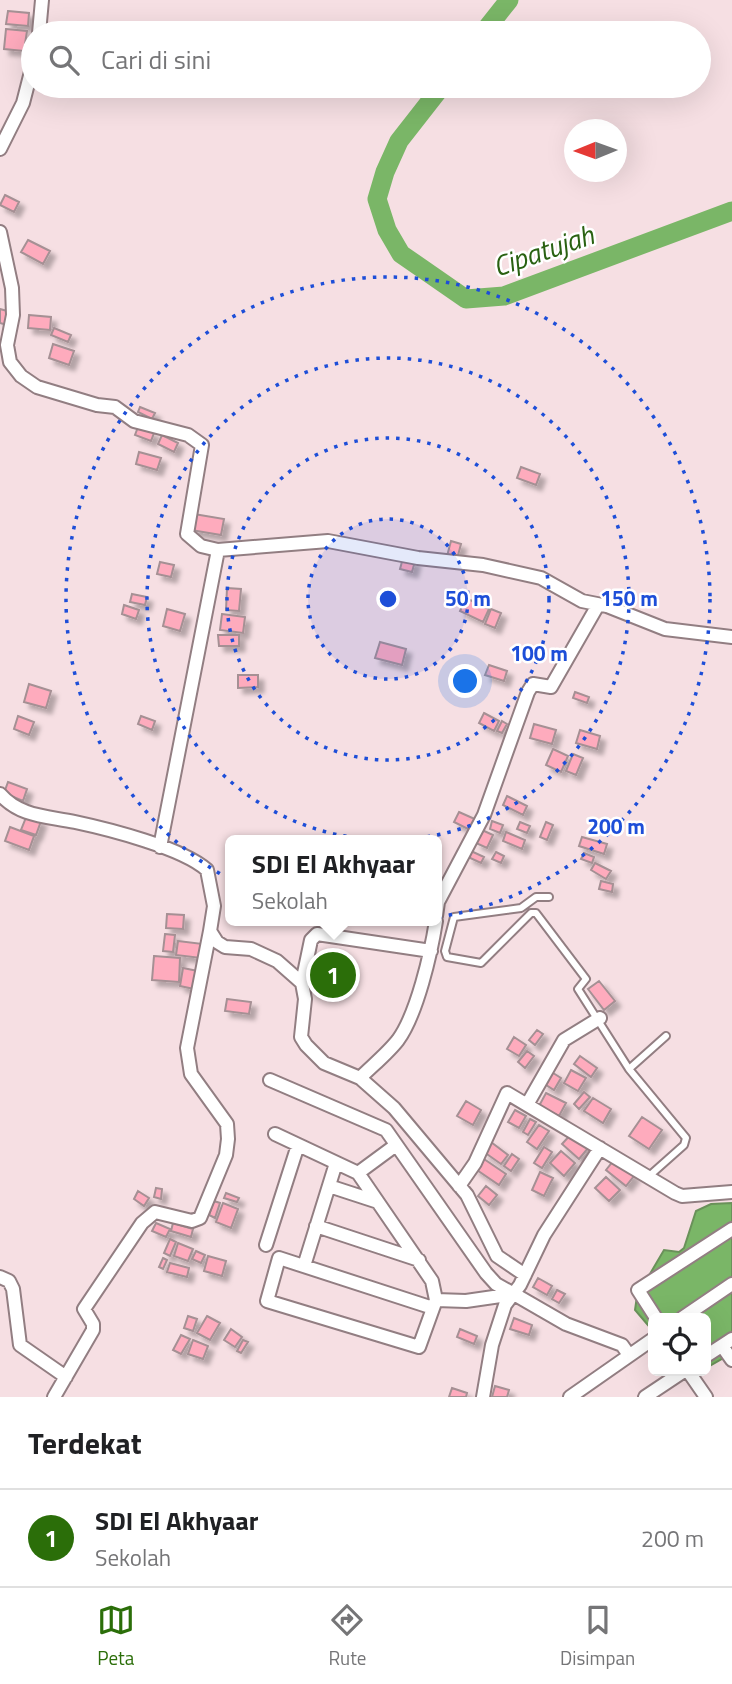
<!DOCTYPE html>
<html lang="id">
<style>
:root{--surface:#fff;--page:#f6f6f6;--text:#202124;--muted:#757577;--line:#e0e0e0;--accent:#2b6e09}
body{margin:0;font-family:"Titillium Web",sans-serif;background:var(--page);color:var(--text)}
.controls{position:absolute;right:21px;bottom:21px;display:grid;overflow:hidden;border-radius:10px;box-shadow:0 7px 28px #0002}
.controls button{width:63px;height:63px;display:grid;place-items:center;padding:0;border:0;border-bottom:2px solid var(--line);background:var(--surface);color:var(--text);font:35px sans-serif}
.compass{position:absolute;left:564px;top:119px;width:63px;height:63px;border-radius:50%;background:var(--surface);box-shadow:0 7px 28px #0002;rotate:269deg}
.you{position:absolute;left:466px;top:682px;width:24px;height:24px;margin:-18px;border:5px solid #fff;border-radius:50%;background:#1a73e8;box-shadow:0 0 0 10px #1a73e833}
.badge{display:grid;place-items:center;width:46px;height:46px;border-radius:50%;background:var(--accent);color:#fff;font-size:23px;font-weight:700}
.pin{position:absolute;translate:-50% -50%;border:4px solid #fff;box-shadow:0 2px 7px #0006}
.popup{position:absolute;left:225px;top:835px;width:217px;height:91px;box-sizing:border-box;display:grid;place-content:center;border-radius:10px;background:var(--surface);filter:drop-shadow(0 2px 5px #0005);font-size:23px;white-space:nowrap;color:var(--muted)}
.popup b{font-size:26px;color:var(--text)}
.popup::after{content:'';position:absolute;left:50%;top:100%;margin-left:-14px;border:14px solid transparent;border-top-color:var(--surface)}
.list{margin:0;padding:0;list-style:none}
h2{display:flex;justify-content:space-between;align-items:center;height:91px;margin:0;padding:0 28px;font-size:30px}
h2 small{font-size:23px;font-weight:400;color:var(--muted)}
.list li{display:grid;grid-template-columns:46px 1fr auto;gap:21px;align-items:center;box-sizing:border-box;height:98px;padding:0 28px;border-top:2px solid var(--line)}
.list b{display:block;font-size:26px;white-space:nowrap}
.list p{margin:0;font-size:23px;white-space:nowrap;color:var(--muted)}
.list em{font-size:23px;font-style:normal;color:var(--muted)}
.icon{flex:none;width:38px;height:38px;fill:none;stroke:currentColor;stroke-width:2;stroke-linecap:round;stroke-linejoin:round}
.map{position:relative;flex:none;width:732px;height:1397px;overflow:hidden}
.search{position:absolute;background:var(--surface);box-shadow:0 7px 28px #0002;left:21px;right:21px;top:21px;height:77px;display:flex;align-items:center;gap:18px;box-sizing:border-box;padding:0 24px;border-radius:38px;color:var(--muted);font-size:26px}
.sheet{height:189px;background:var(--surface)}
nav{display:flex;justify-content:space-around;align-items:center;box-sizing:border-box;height:98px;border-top:2px solid var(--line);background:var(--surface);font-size:19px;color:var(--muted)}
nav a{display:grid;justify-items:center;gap:4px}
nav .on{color:var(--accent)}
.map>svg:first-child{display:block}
.water{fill:#7ab667;stroke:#6a915a;stroke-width:2}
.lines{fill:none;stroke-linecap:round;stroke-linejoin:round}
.river{stroke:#7ab667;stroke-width:19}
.building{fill:#feabbd;stroke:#a59094;stroke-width:2;filter:url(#shadow)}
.service-casing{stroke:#927e82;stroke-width:10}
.minor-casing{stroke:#927e82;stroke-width:16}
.service{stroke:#fff;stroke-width:6}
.minor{stroke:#fff;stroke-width:12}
.ring{fill:none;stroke:#1d4ed8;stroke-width:3.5;stroke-dasharray:3.5 7}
.labels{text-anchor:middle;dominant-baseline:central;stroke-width:5;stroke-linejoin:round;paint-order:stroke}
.water-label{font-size:28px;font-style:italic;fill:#296111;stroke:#fff}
.centre{fill:#1d4ed8;stroke:#fff;stroke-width:3.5}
.ring-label{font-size:21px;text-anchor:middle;font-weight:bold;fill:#1d4ed8;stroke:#fff;stroke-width:5;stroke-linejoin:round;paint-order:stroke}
</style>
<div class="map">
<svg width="732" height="1397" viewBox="0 0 732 1397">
<defs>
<filter id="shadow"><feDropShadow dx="5.5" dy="5.5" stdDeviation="2" flood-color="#0004"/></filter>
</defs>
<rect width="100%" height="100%" fill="#f6dfe3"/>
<path class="water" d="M732 1203V1353L706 1368V1318H653V1331L635 1310 637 1296 664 1250 679 1252 684 1248 696 1211 711 1204Z"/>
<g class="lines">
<path class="river" d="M483 33 509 0
M442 86 399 141 385 172 377 199 387 230 401 254 466 299 504 296 732 211"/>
</g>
<path class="building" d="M8 11 29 13 28 26 6 24Z
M6 29 27 31 24 51 4 49Z
M5 195 19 202 14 212 0 205Z
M28 240 50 251 43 264 21 252Z
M0 309 11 312 7 325 0 323Z
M29 315 51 317 50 330 28 328Z
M54 328 71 335 68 342 51 335Z
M53 344 74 351 69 365 49 358Z
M140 407 155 413 152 419 138 412Z
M138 427 154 433 151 441 135 435Z
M162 435 178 443 174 452 158 444Z
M139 452 161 458 157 470 136 464Z
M521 467 540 474 536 485 517 478Z
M194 514 224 519 221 535 191 530Z
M451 541 461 544 457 559 447 556Z
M403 558 415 561 412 572 400 569Z
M160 562 174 565 171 577 157 574Z
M227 588 241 589 239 611 226 610Z
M132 594 147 597 145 605 130 602Z
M466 598 489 609 483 622 460 611Z
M124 605 139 610 136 619 122 614Z
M167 609 185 614 180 631 163 626Z
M491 609 501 613 495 628 485 624Z
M222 614 245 617 243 633 220 630Z
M218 635H239V646H219Z
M380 642 406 649 402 665 375 658Z
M489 665 507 671 504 681 485 675Z
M238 675H258V687L238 688Z
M29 684 51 691 46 708 24 702Z
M575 692 589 697 587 703 573 698Z
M484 713 499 721 494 731 479 723Z
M18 716 34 722 29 735 14 729Z
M141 716 155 721 152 730 138 724Z
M502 721 507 724 502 733 497 731Z
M534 724 556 730 552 744 530 738Z
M580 730 600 736 597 749 576 743Z
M553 749 568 756 561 772 546 765Z
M573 754 583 758 576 775 566 771Z
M8 782 27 789 23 801 4 793Z
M507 796 527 806 523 815 503 805Z
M459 812 477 820 472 831 454 822Z
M27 815 41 821 36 835 21 830Z
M492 821 503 825 500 833 490 829Z
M520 822 530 826 527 833 517 829Z
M546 822 553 825 547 840 540 837Z
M10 827 34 836 29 850 5 841Z
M482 830 493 835 487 848 476 843Z
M506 832 525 840 522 849 503 841Z
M582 837 607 844 604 854 579 846Z
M471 851 484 857 481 863 468 857Z
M496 852 504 856 501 863 492 859Z
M584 853 594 857 592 863 581 859Z
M595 863 611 871 606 879 591 870Z
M601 881 613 884 612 892 599 889Z
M167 914 184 915 183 929 166 928Z
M165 934 175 935 173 952 163 951Z
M178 941 203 944 201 958 176 955Z
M154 956 180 958 179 982 152 980Z
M183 968 198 971 194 989 180 986Z
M599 981 615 1001 604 1010 588 989Z
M227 999 251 1002 249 1014 225 1011Z
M537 1030 543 1034 535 1045 529 1040Z
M514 1037 526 1045 519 1056 507 1049Z
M527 1051 534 1056 525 1068 518 1062Z
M580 1056 597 1068 591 1077 574 1064Z
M571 1070 586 1078 578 1091 564 1083Z
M550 1071 561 1078 554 1090 543 1083Z
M584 1092 590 1097 579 1109 574 1104Z
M546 1093 566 1103 559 1116 539 1106Z
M593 1098 611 1109 603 1123 584 1111Z
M466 1101 481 1110 473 1125 457 1116Z
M515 1110 526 1116 519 1128 508 1122Z
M642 1117 662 1130 649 1149 629 1136Z
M530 1119 536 1122 528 1135 523 1132Z
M539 1125 549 1131 537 1149 527 1142Z
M573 1132 589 1147 579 1159 562 1144Z
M491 1142 508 1155 501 1164 484 1152Z
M544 1147 552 1152 542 1168 534 1163Z
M561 1151 575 1163 564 1176 550 1163Z
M512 1154 519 1159 511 1171 504 1166Z
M481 1157 506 1174 499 1185 474 1168Z
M614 1160 634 1176 626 1186 606 1170Z
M540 1172 553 1178 544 1196 532 1190Z
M606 1177 620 1190 609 1201 595 1188Z
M486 1186 497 1195 489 1205 478 1196Z
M156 1188 162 1189 161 1199 154 1197Z
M138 1191 149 1198 144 1206 134 1199Z
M226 1193 239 1198 237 1202 224 1198Z
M214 1201 220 1203 215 1218 209 1215Z
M223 1203 238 1209 231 1228 216 1222Z
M156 1223 170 1229 166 1237 152 1231Z
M173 1223 193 1229 191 1237 171 1231Z
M170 1239 176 1242 170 1256 164 1253Z
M178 1243 193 1249 188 1261 174 1256Z
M196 1251 205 1255 201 1263 192 1259Z
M208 1256 226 1261 222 1276 204 1271Z
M163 1258 167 1260 163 1269 159 1267Z
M170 1263 189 1268 187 1277 167 1272Z
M538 1278 552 1286 547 1295 533 1287Z
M557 1290 565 1294 559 1303 552 1299Z
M188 1316 197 1319 193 1331 184 1328Z
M207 1316 220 1323 210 1340 197 1333Z
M514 1318 532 1325 529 1335 510 1329Z
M231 1329 242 1337 235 1347 224 1340Z
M460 1329 477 1336 474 1344 457 1337Z
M181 1335 190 1339 181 1354 173 1350Z
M193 1340 208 1346 203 1359 188 1354Z
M243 1340 248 1342 241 1353 237 1351Z
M495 1386 509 1390 507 1397H492Z
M452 1388 467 1393 466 1397H449Z"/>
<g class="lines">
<defs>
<path id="service" d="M549 897H536L521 908 454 917 445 951 447 957 481 963 531 913H536L586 979 578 989 629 1069 686 1138 684 1145 648 1177
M629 1069 666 1036"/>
<path id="minor" d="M39 33 42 0
M0 149 23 103 33 64
M0 232 12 288 13 315 7 345 10 362 21 376 37 387 97 405 115 407 134 421 188 435 202 445 187 534 201 546 218 550 160 847
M218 550 328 541 418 558 483 565 541 578 582 601 607 606 665 629 732 637
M0 794C20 817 47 816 75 822 108 829 183 848 207 870L214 906 210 931 217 942 225 947 251 949 277 961 302 983 305 999 301 1037 306 1045 324 1063 360 1078 394 1108 467 1195 497 1256 525 1275
M436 916 438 902 484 815 528 692 533 684 551 687 598 605
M302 983 311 940 317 934 431 951
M360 1078C372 1066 388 1053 398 1040 417 1014 431 953 436 921
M270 1080 386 1130 486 1273 496 1284 514 1294
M528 1103 564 1040 600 1018
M275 1134 358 1173 432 1281 436 1300 419 1347 267 1301 279 1258 433 1308
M358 1173 396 1145
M329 1186 378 1202
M459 1186 475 1163 507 1093 675 1193 682 1196 732 1192
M316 1226 419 1260
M266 1245 298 1145
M304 1266 336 1163
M0 1277 9 1281 13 1289 20 1345 66 1377
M436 1300 466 1301 514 1294 566 1324 622 1345 629 1355
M656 1318 638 1290 732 1229
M682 1318 732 1284
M722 1346 732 1360
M706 1356 732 1339
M688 1371 706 1397
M54 1397 93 1330V1324L84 1309 142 1223 155 1212 192 1221 200 1218 226 1155 228 1139 227 1124 191 1074 187 1048 210 931
M483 1397 492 1345 505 1305 520 1285 544 1235 600 1148
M570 1397 653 1339
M645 1397 684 1371"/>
</defs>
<use href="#service" class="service-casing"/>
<use href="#minor" class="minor-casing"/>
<use href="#service" class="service"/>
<use href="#minor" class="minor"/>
</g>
<circle cx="388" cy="599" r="80" fill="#1d4ed8" fill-opacity=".12"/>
<g class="ring">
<circle cx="388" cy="599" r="80"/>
<circle cx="388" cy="599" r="161"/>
<circle cx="388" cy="599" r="241"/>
<circle cx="388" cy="599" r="322"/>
</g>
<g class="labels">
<g class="water-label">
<text transform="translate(543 250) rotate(-19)">Cipatujah</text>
</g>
</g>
<circle cx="388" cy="599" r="10" class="centre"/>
<g class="ring-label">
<text x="468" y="606">50 m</text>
<text x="629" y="606">150 m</text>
<text x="539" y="661">100 m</text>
<text x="616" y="834">200 m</text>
</g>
</svg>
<div class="controls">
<button><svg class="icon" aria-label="locate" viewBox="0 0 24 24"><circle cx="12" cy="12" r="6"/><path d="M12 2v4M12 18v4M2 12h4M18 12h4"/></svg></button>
</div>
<svg class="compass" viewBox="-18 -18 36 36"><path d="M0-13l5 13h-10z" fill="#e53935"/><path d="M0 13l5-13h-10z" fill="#757577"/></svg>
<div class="you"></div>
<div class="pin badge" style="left:333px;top:975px">1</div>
<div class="popup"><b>SDI El Akhyaar</b>Sekolah</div>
<div class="search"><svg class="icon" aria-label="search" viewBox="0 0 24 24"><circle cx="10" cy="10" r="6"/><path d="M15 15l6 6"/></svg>Cari di sini</div>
</div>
<section class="sheet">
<h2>Terdekat<small></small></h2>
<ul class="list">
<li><span class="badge">1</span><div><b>SDI El Akhyaar</b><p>Sekolah</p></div><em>200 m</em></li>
</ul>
</section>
<nav>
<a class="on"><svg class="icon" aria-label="map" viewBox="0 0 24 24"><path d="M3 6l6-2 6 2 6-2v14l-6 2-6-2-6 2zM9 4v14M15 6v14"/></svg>Peta</a>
<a><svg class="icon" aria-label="directions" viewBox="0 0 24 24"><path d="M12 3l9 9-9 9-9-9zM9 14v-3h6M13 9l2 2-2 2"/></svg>Rute</a>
<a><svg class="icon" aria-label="saved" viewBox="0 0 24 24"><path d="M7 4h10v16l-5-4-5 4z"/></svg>Disimpan</a>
</nav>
